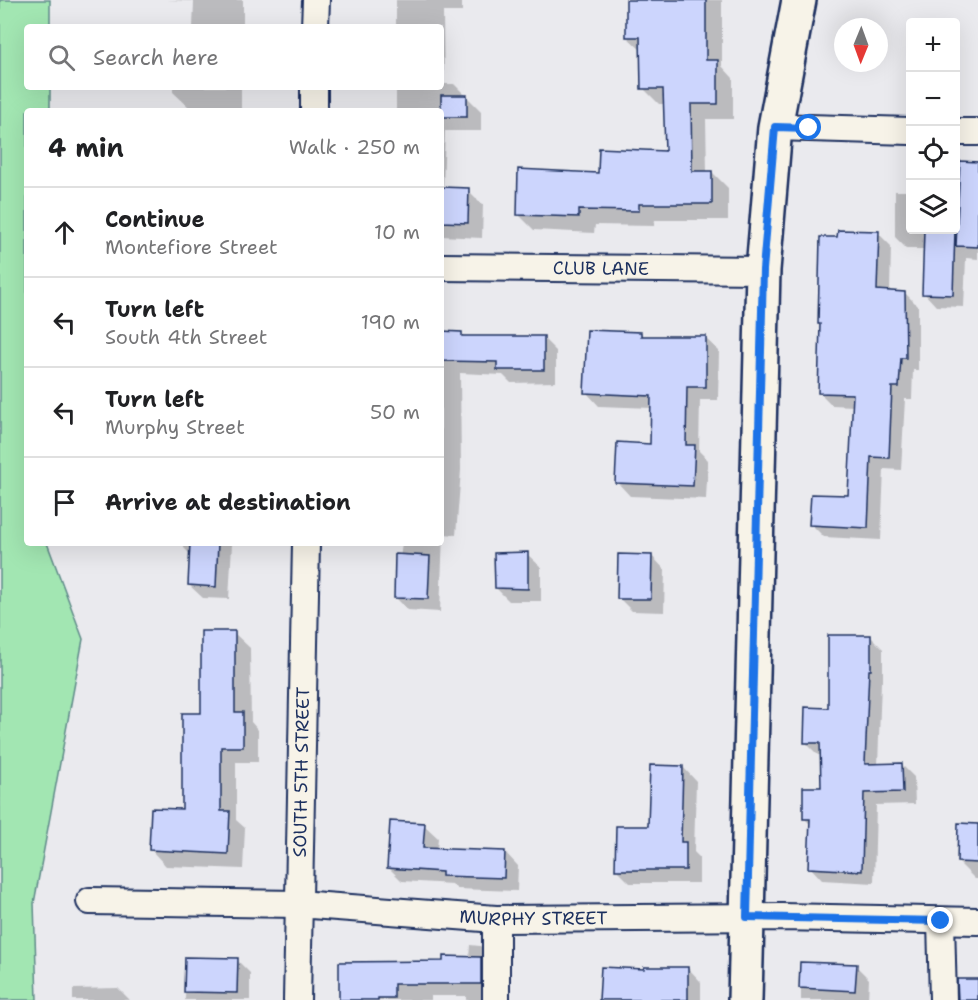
<!DOCTYPE html>
<meta charset="utf-8">
<style>
:root{--surface:#fff;--page:#f6f6f6;--text:#202124;--muted:#757577;--line:#e0e0e0}
body{margin:0;font-family:"Shantell Sans",sans-serif;background:var(--page);color:var(--text)}
.controls{position:absolute;right:18px;top:18px;display:grid;overflow:hidden;border-radius:6px;box-shadow:0 6px 24px #0002}
.controls button{width:54px;height:54px;display:grid;place-items:center;padding:0;border:0;border-bottom:2px solid var(--line);background:var(--surface);color:var(--text);font:30px sans-serif}
.compass{position:absolute;left:834px;top:18px;width:54px;height:54px;border-radius:50%;background:var(--surface);box-shadow:0 6px 24px #0002;rotate:181deg}
.stop{position:absolute;width:18px;height:18px;margin:-14px;border:4px solid #1a73e8;border-radius:50%;background:#fff}
.stop.end{background:#1a73e8;border-color:#fff;box-shadow:0 2px 6px #0008}
.list{margin:0;padding:0;list-style:none}
h2{display:flex;justify-content:space-between;align-items:center;height:78px;margin:0;padding:0 24px;font-size:26px}
h2 small{font-size:20px;font-weight:400;color:var(--muted)}
.list li{display:grid;grid-template-columns:39px 1fr auto;gap:18px;align-items:center;box-sizing:border-box;height:90px;padding:0 24px;border-top:2px solid var(--line)}
.list b{display:block;font-size:22px;white-space:nowrap}
.list p{margin:0;font-size:20px;white-space:nowrap;color:var(--muted)}
.list em{font-size:20px;font-style:normal;color:var(--muted)}
.icon{flex:none;width:33px;height:33px;fill:none;stroke:currentColor;stroke-width:2;stroke-linecap:round;stroke-linejoin:round}
.map{position:relative;flex:none;width:978px;height:1000px;overflow:hidden}
.search{position:absolute;background:var(--surface);box-shadow:0 6px 24px #0002;left:24px;top:24px;width:420px;height:66px;display:flex;align-items:center;gap:15px;box-sizing:border-box;padding:0 21px;border-radius:6px;color:var(--muted);font-size:22px}
.panel{position:absolute;background:var(--surface);box-shadow:0 6px 24px #0002;left:24px;top:108px;width:420px;height:438px;border-radius:6px}
.map>svg:first-child{display:block}
.green{fill:#a2e6b2;stroke:#5e8a88;stroke-width:1.5}
.shadow{fill:#0003}
.building{fill:#ccd5fd;stroke:#1b2f5e;stroke-width:1.5}
.lines{fill:none;stroke-linecap:round;stroke-linejoin:round}
.minor-casing{stroke:#1b2f5e;stroke-width:30}
.major-casing{stroke:#1b2f5e;stroke-width:38}
.minor{stroke:#f7f3e8;stroke-width:26}
.major{stroke:#f7f3e8;stroke-width:33}
.route{stroke:#1a73e8;stroke-width:8}
.labels{text-anchor:middle;dominant-baseline:central;stroke-width:6;stroke-linejoin:round;paint-order:stroke}
.street-label{font-size:18px;fill:#1b2f5e;stroke:#f7f3e8}
</style>
<div class="map">
<svg width="978" height="1000" viewBox="0 0 978 1000">
<rect width="100%" height="100%" fill="#eaeaee"/>
<filter id="ink" filterUnits="userSpaceOnUse"><feTurbulence type="fractalNoise" baseFrequency=".0167" numOctaves="2"/><feDisplacementMap in="SourceGraphic" scale="12" xChannelSelector="R" yChannelSelector="G"/><feConvolveMatrix kernelMatrix="1 2 1 2 8 2 1 2 1" color-interpolation-filters="sRGB"/></filter>
<g filter="url(#ink)">
<path class="green" d="M0 0H50V27H27V87H50V111H27V543H47L83 639 34 903 37 1000H0Z"/>
<path class="shadow" d="M166 0H243V27H193L194 1Z
M396 0H462V12H443L444 84H454L481 111V131H445L443 189 468 190 483 205 482 238 441 236V111H396V87H441V27H396Z
M627 0H722V66L733 78V119H706L707 172H712L728 188V220H655L654 226 595 225 594 233 534 230 518 214 600 174 666 152 665 104H659L643 88 642 51 627 37Z
M173 87H241V110H192L173 92Z
M895 191H910V230H956V196L978 197V259L966 258 964 307 936 306 924 293 925 249H907L895 237Z
M878 233 891 246 890 292 905 293 918 306V370H913L912 399H905L901 470 884 469 881 540 824 537 811 524 849 497 854 406 832 405 819 392 839 239Z
M441 332 461 333 466 338H543L556 351V382L511 383 503 375 460 373 461 470 456 535 443 534 440 612 408 610 395 597 402 543H441Z
M641 333 644 337 705 338 719 351 718 400H700L699 451 708 460 706 499 630 496 617 482 652 445V408L599 406 586 392Z
M184 543 232 544 229 599 203 598 189 585 191 555 184 548Z
M527 554 541 567V601H509L496 588Z
M652 556 665 570 664 612 632 611 619 598Z
M234 633 250 648 251 722 258 730V762H236V820L245 828 243 869 166 866 151 850 184 811 203 714Z
M870 636 883 649V682H881L878 765 901 764 914 777 915 804 876 805 874 883 822 880 810 867 811 825 805 819 822 789 821 755H818L805 742 830 710Z
M683 767 696 781 694 852 699 857V883H630L617 870 650 828Z
M424 825 438 838 437 850 505 852 518 866 517 891 457 889 452 884 402 881 388 867Z
M978 825V879H975L958 862Z
M470 945 480 946 493 959V1000H466V996H431V1000H340L444 963 469 958Z
M186 959 237 960 250 973V1000H185Z
M801 964 856 966 869 979 868 1000H801Z
M688 968 701 982V1000H601L645 970Z
M118 988 130 1000H73V989Z"/>
<path class="building" d="M626 0H706V60H718V104H691L692 171H712V204H639V211L579 210V217L517 215 518 169 598 173 599 148 665 151 663 89H641L640 37H626Z
M441 95H467V117H441Z
M960 161 978 162V247L956 246Z
M441 187 469 188 468 223 441 222Z
M838 230 879 231 877 290 905 292 906 358H901L899 387H892L889 458 871 457 868 528 809 525 811 494 848 495 853 394 818 393 820 324H818L820 237H837Z
M924 230H955L953 295 922 294Z
M587 330 641 332V336H706V387H687L686 445H695L693 486 615 483 617 442 650 444 651 396 584 393Z
M441 331 462 332V336H544V370H497V362L441 361Z
M190 543H218L216 587 188 585Z
M528 552V589L495 588 494 553Z
M395 554 430 556 428 599 394 598Z
M618 554 652 555 651 599H617Z
M201 631H235V712H243V747H221V811H230L228 854 149 850 151 808 182 809V713H201Z
M828 635H871V670H869L865 764 902 763 903 792 864 793 862 871 808 868 810 819H803V787H821L820 743H804L805 707 828 708Z
M650 765 683 766 681 842H686V870H615L616 826H648Z
M390 821 425 823 423 848 505 851 504 878 442 876V872L387 868Z
M958 823 978 824V863L957 862Z
M443 956 481 957V984H394V998H378V1000H339V962L443 961Z
M185 957 238 958 237 993 184 992Z
M800 962 857 964 855 991 799 988Z
M601 967 644 969V967H688V1000H599Z
M957 979H978V1000H958Z"/>
<g class="lines">
<defs>
<g id="minor">
<path d="M315 27 316 0"/>
<path d="M314 111V87"/>
<path d="M775 127 910 131"/>
<path d="M956 132H978"/>
<path id="s1" d="M441 267 763 270"/>
<path id="s2" d="M90 901 298 904 496 919 781 917 978 921"/>
<path d="M496 919V1000"/>
<path d="M941 921 943 1000"/>
<path id="s3" d="M297 1000 306 543"/>
</g>
<path id="major" d="M745 1000 763 270 775 127 799 0"/>
</defs>
<use href="#minor" class="minor-casing"/>
<use href="#major" class="major-casing"/>
<use href="#minor" class="minor"/>
<use href="#major" class="major"/>
</g>
</g>
<g class="lines" filter="url(#ink)">
<path class="route" d="M809 128 775 127 763 270 747 917 941 921"/>
</g>
<g class="labels">
<g class="street-label">
<text stroke="none"><textPath href="#s1" startOffset="160">CLUB LANE</textPath></text>
<text stroke="none"><textPath href="#s3" startOffset="228">SOUTH 5TH STREET</textPath></text>
<text stroke="none"><textPath href="#s2" startOffset="444">MURPHY STREET</textPath></text>
</g>
</g>
</svg>
<div class="controls">
<button>+</button>
<button>−</button>
<button><svg class="icon" aria-label="locate" viewBox="0 0 24 24"><circle cx="12" cy="12" r="6"/><path d="M12 2v4M12 18v4M2 12h4M18 12h4"/></svg></button>
<button><svg class="icon" aria-label="layers" viewBox="0 0 24 24"><path d="M12 4l9 5-9 5-9-5zM3 14l9 5 9-5"/></svg></button>
</div>
<svg class="compass" viewBox="-18 -18 36 36"><path d="M0-13l5 13h-10z" fill="#e53935"/><path d="M0 13l5-13h-10z" fill="#757577"/></svg>
<div class="stop" style="left:809px;top:128px"></div>
<div class="stop end" style="left:941px;top:921px"></div>
<div class="search"><svg class="icon" aria-label="search" viewBox="0 0 24 24"><circle cx="10" cy="10" r="6"/><path d="M15 15l6 6"/></svg>Search here</div>
<section class="panel">
<h2>4 min<small>Walk · 250 m</small></h2>
<ul class="list">
<li><svg class="icon" aria-label="ahead" viewBox="0 0 24 24"><path d="M12 20V5M6 11l6-6 6 6"/></svg><div><b>Continue</b><p>Montefiore Street</p></div><em>10 m</em></li>
<li><svg class="icon" aria-label="left" viewBox="0 0 24 24"><path d="M17 20v-9H6M10 6l-5 5 5 5"/></svg><div><b>Turn left</b><p>South 4th Street</p></div><em>190 m</em></li>
<li><svg class="icon" aria-label="left" viewBox="0 0 24 24"><path d="M17 20v-9H6M10 6l-5 5 5 5"/></svg><div><b>Turn left</b><p>Murphy Street</p></div><em>50 m</em></li>
<li><svg class="icon" aria-label="arrive" viewBox="0 0 24 24"><path d="M6 21V4h12l-3 4 3 4H6"/></svg><div><b>Arrive at destination</b></div></li>
</ul>
</section>
</div>
